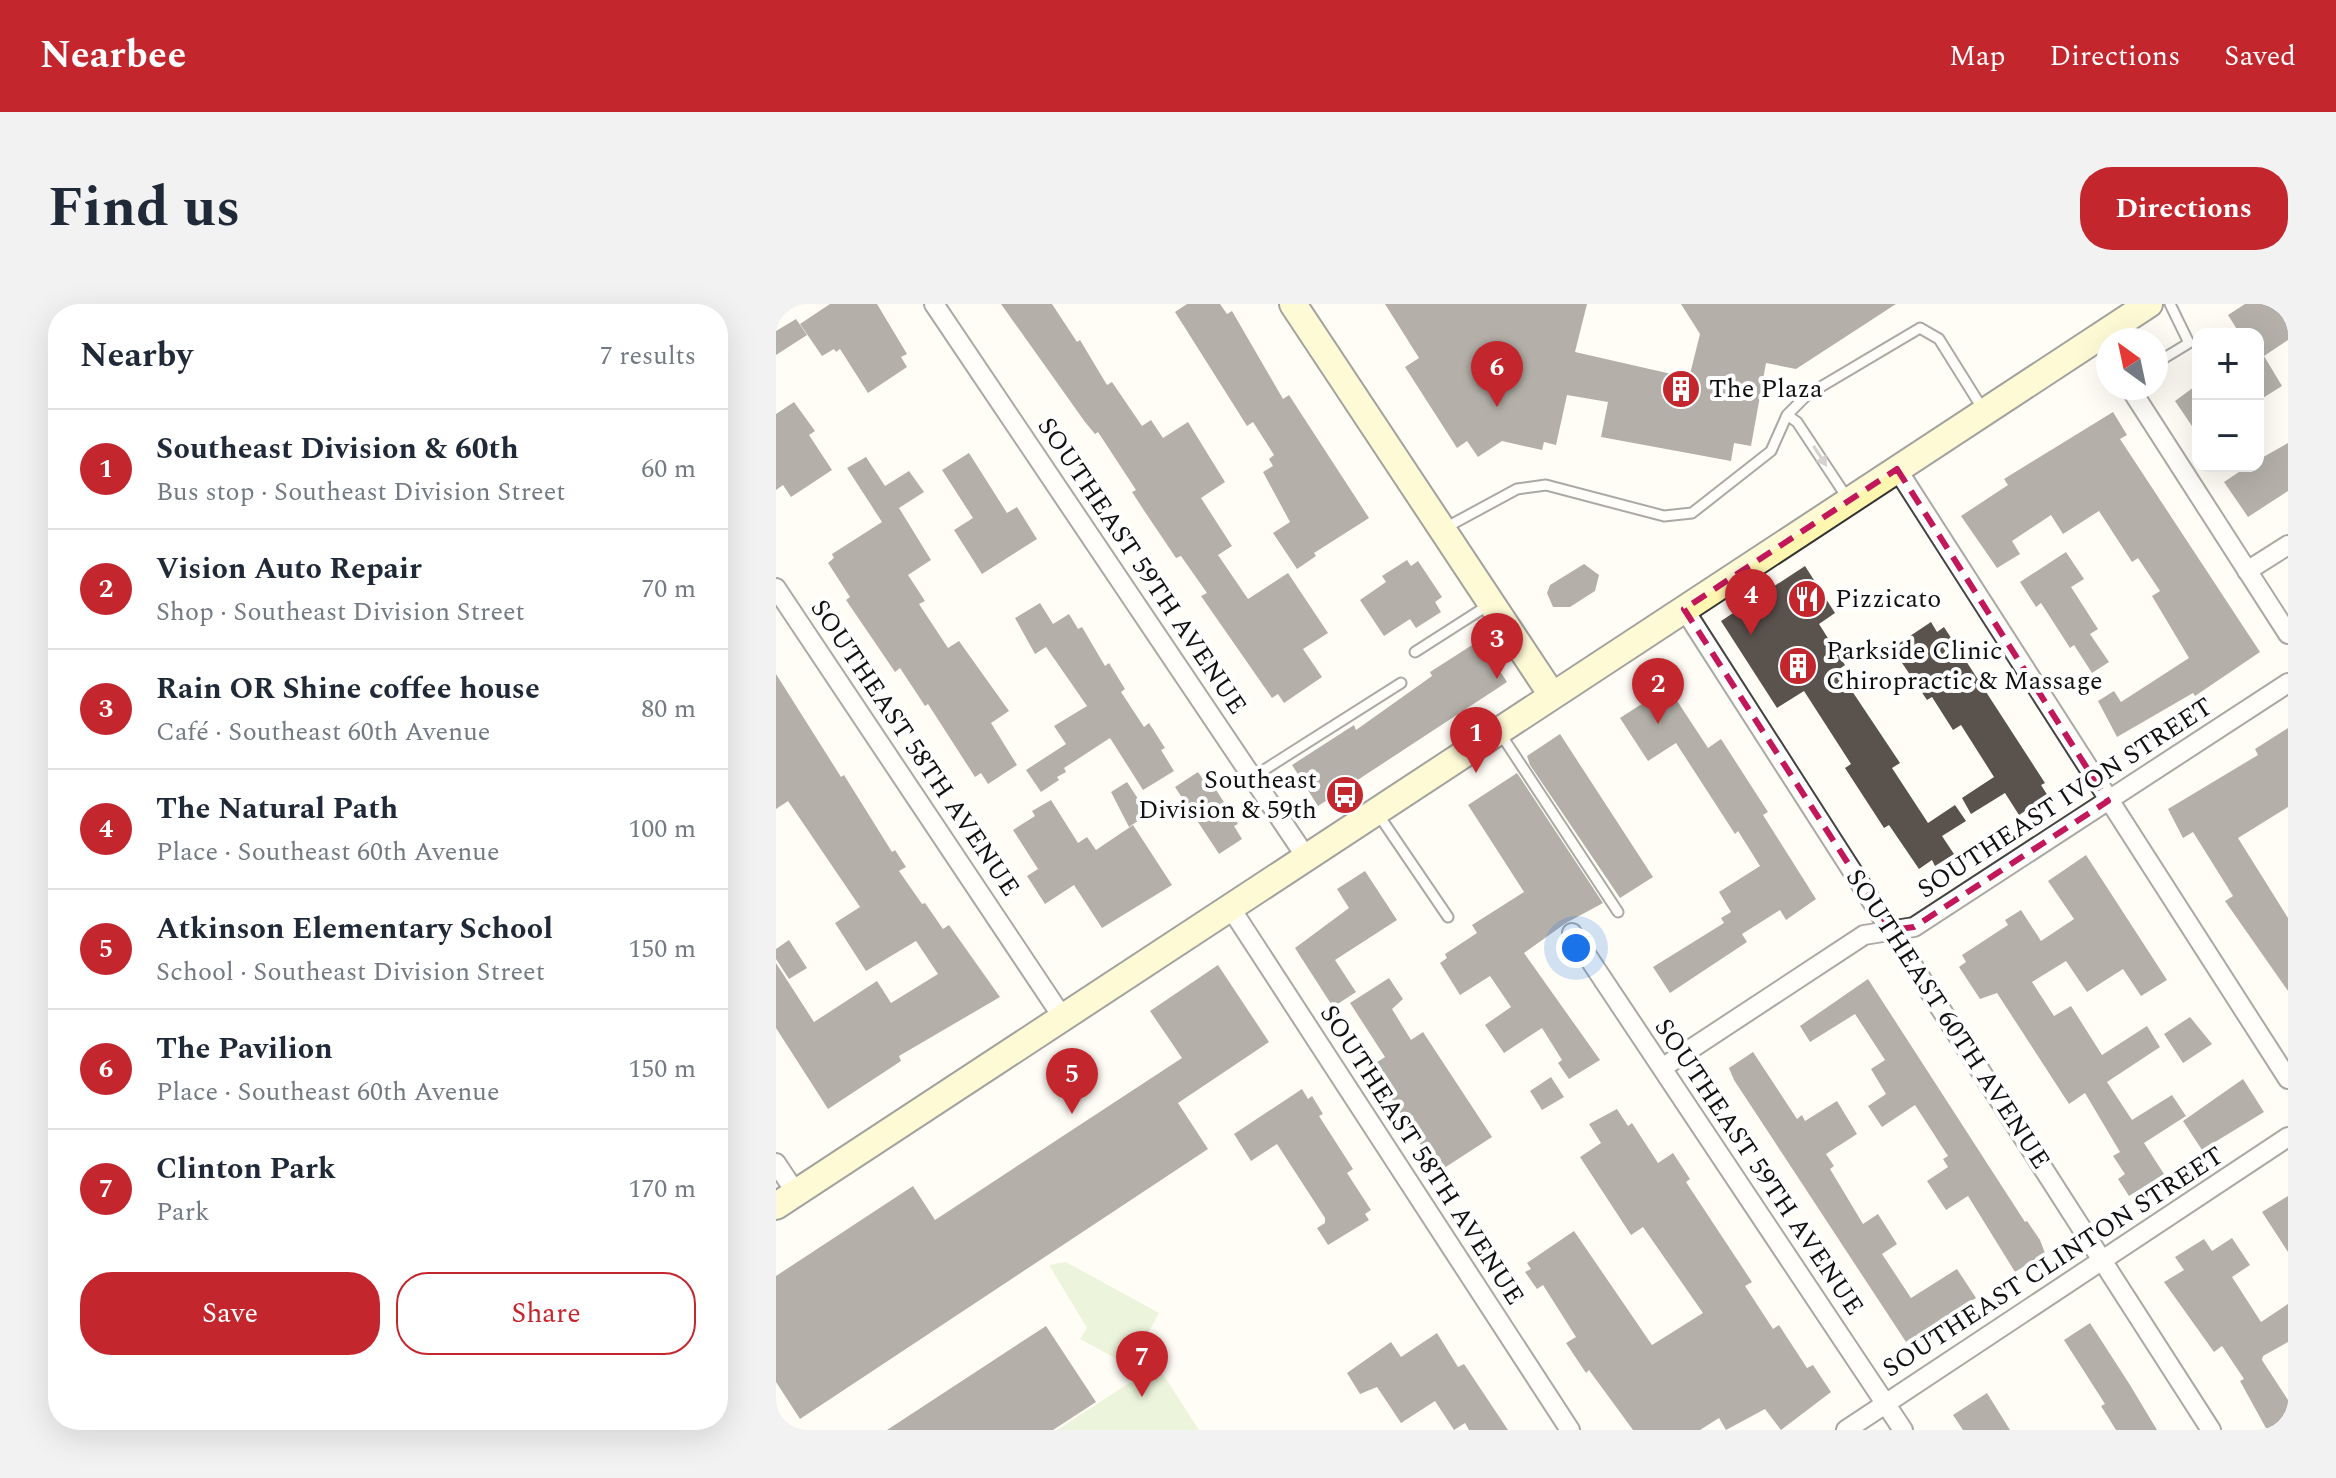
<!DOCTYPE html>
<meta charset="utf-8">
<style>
:root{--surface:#fff;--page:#f2f2f3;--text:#1f2937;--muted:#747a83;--line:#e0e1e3;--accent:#c4262e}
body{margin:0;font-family:Spectral,serif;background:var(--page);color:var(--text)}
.controls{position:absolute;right:24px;top:24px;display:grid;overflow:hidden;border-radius:16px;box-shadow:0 8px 32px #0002}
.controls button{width:72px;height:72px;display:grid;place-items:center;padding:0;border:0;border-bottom:2px solid var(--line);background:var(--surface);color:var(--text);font:40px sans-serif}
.compass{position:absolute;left:1320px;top:24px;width:72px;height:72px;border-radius:50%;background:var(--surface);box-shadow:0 8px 32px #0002;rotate:327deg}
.you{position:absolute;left:800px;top:644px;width:28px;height:28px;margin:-20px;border:6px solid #fff;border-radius:50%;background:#1a73e8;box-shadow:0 0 0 12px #1a73e833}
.badge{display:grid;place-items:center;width:52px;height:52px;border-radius:50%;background:var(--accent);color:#fff;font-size:26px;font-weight:700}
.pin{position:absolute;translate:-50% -66px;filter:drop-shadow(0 2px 4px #0008)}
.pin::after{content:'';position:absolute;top:42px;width:28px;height:24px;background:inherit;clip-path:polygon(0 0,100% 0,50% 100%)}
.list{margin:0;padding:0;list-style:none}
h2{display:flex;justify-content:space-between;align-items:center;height:104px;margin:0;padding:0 32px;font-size:34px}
h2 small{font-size:26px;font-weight:400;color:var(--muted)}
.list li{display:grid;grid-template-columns:52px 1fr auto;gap:24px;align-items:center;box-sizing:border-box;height:120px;padding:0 32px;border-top:2px solid var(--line)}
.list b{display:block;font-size:30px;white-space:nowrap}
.list p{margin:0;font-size:26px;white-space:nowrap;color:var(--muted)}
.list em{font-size:26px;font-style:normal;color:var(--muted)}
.actions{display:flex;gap:16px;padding:24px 32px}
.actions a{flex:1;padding:18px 0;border:2px solid var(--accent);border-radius:32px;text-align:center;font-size:28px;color:var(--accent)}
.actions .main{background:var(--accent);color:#fff}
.map{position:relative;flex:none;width:1512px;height:1126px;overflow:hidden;border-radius:32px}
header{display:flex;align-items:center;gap:48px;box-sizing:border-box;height:112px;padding:0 40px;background:var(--accent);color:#fff}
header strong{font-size:38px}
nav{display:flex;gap:44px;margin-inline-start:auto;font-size:28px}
.intro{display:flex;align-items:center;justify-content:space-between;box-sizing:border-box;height:192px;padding:0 48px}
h1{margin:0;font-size:56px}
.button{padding:20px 36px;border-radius:32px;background:var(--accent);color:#fff;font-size:28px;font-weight:700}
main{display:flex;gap:48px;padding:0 48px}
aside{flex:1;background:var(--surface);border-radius:32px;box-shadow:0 8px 32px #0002}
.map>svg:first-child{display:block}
.green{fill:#d5ebbd}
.building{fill:#5a524d}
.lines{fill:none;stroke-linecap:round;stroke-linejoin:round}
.lane-casing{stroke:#444;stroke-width:13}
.street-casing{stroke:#444;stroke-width:22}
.secondary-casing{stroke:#333;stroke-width:30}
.lane{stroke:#fff;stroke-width:9}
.street{stroke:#fff;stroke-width:18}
.secondary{stroke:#fff6b0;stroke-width:26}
.oneway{fill:#a0a0a0}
.marked{fill:none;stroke:#c2185b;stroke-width:6;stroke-dasharray:16 10;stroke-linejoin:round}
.labels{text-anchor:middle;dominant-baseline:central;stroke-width:8;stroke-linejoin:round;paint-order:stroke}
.poi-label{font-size:26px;fill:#111;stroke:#fff;text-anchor:start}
.street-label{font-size:26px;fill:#111;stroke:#fff}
</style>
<header>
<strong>Nearbee</strong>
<nav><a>Map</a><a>Directions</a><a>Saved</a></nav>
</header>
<div class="intro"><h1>Find us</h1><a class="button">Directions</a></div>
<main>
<aside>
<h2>Nearby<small>7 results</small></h2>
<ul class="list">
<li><span class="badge">1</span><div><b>Southeast Division &amp; 60th</b><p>Bus stop · Southeast Division Street</p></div><em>60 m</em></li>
<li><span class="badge">2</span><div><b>Vision Auto Repair</b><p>Shop · Southeast Division Street</p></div><em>70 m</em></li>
<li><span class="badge">3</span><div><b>Rain OR Shine coffee house</b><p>Café · Southeast 60th Avenue</p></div><em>80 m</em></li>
<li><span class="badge">4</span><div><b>The Natural Path</b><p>Place · Southeast 60th Avenue</p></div><em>100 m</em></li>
<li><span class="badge">5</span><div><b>Atkinson Elementary School</b><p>School · Southeast Division Street</p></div><em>150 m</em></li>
<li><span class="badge">6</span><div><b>The Pavilion</b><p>Place · Southeast 60th Avenue</p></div><em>150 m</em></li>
<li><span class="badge">7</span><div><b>Clinton Park</b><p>Park</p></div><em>170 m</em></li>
</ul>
<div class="actions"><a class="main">Save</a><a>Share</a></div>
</aside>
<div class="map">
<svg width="1512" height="1126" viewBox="0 0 1512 1126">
<rect width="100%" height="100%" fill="#fffdf5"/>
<path class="green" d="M290 958 383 1009 354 1062 304 1035 311 1024 273 961Z
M381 1061 423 1126H281Z"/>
<path class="building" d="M54 0H101L131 50 125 53 131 63 92 89 64 45 60 48 58 45 46 52 24 20Z
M225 0H276L301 38 304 36 331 81 336 78 366 122 375 116 387 134 412 118 449 178 425 194 456 242 442 251 472 295 512 269 552 329 527 345 546 373 508 399 502 390 496 394 425 292 431 289 405 252 400 254 369 208 356 188 360 186 322 128 319 130 309 118Z
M411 0H444L451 10 456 7 507 95 513 91 593 214 538 249 540 252 521 265 497 229 514 218 487 168 497 162 493 155 498 151 477 118 471 122 399 8Z
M609 0H811L799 48 913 74 924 30 905 0H1120L1020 65 990 59 975 142 958 139 955 157 825 133 832 98 791 91 780 141 768 138 766 146 726 137 702 153 691 137 681 144 629 63 643 54Z
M1469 0H1512V36L1488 52 1506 82 1482 97V30H1464L1452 11Z
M20 15 31 31 0 51V27Z
M1422 80V131L1399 97Z
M18 98 39 127 33 131 56 166 15 193 7 181 0 186V110Z
M1337 108 1351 131 1344 135 1484 348 1419 392 1417 389 1341 433 1322 397 1338 387 1345 398 1413 354 1376 292 1384 287 1362 254 1356 258 1323 207 1287 230 1275 211 1236 237 1244 250 1221 264 1185 212 1232 181 1228 175Z
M1512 139V187L1472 213 1448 178 1472 162H1482V156Z
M193 149 231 209 241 203 261 235 206 270 178 226 197 214 166 166Z
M90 153 109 182 133 167 148 188 123 204 155 256 132 271 149 297 143 300 172 344 183 337 233 407 215 419 241 461 212 480 205 469 199 473 152 400 149 402 124 364 119 368 70 296 74 293 52 259 58 254 56 250 106 218 71 164Z
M1290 248 1308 275 1295 283 1322 325 1314 330 1333 358 1316 369 1298 341 1294 344 1265 299 1260 303 1244 278Z
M631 256 635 262 642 257 666 293 659 298 665 308 640 324 634 315 608 332 584 296 610 278 606 272Z
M808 260 823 271 819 287 794 303H777L771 289 774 281Z
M1029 262 1059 309 1043 320 1069 361 1062 366 1124 459 1116 464 1152 519 1179 501 1190 517 1166 532 1178 550 1159 562 1156 556 1143 565 1113 521 1108 524 1069 464 1075 460 1028 387 1001 404 945 317Z
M264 299 277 320 293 310 302 325 306 323 329 362 333 359 349 385 345 388 368 423 373 419 389 444 385 446 398 467 367 486 334 434 288 464 290 468 281 473 283 476 265 488 250 466 290 440 278 422 311 402 270 343 259 350 239 314Z
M1155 318 1161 328 1168 323 1269 479 1265 481 1272 492 1243 511 1229 489 1195 510 1186 494 1218 473 1185 421 1177 426 1156 393 1151 396 1116 344Z
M704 336 731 378 542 502 516 461 578 421 580 426 656 372 654 368Z
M0 370 65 473 68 471 116 548 119 546 130 563 123 567 146 600 149 599 167 625 173 621 224 693 123 752 125 757 52 805 0 724V659L38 718 101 677 115 699 162 670 140 637 90 667 59 619 84 603 12 497 0 505Z
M892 383 932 444 945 435 992 508 987 511 1040 595 1010 616 1004 606 966 630 971 638 894 689 877 663 948 619 945 614 955 608 943 588 984 562 962 527 959 530 900 439 872 457 844 414Z
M1512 424V503L1462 534 1512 614V687L1449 597 1457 592 1417 528 1407 534 1392 505 1482 451 1479 445Z
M784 430 877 573 844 594 754 461 751 452Z
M422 468 431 481 435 478 462 520 458 522 466 535 443 550 399 483Z
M741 469 827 599 790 619 748 649 824 756 793 775 782 759 786 756 766 724 728 749 709 721 735 703 714 672 684 691 664 659 671 654 669 650 701 629 696 621 748 588 692 501Z
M351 478 372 510 353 523 335 488Z
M275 496 302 539 311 533 320 546 357 521 396 581 326 624 298 581 269 600 251 572 262 565 237 526 259 512 256 507Z
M1310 551 1391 676 1365 692 1347 665 1311 688 1290 657 1256 678 1278 712 1295 702 1326 751 1371 722 1384 743 1331 778 1356 816 1396 791 1410 812 1368 839 1388 870 1353 892 1342 875 1349 870 1337 852 1344 848 1309 789 1293 800 1221 689 1204 695 1183 663 1190 658 1186 651 1232 621 1229 616 1245 606 1265 637 1298 615 1272 577Z
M589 567 621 616 559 656 580 688 557 703 519 644 573 604 561 585Z
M13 636 31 664 13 675 0 655V645Z
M442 661 493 738 402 799 432 845 24 1115 0 1078V972L137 882 159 916 406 754 374 707Z
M613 674 627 695 616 705 635 736 647 728 716 833 662 868 595 762 609 753 574 699Z
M1092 675 1249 918 1251 917 1264 936 1269 949 1239 968 1192 892 1170 906 1151 877 1172 863 1167 855 1172 852 1139 801 1106 823 1092 802 1110 790 1095 765 1109 756 1079 710 1034 738 1024 722Z
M1414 713 1436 740 1407 759 1388 730Z
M977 748 1021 815 1026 811 1029 817 1061 797 1081 830 1050 850 1058 862 1054 865 1087 920 1102 910 1121 940 1106 950 1135 994 1181 965 1200 994 1130 1038 958 776 953 764Z
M775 773 788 793 766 806 754 787Z
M1467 775 1488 808 1426 846 1407 817Z
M526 785 532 795 536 792 547 810 543 812 577 865 571 869 595 906 589 910 593 916 552 941 541 924 549 919V914L501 840 475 857 458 830Z
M841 805 852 822 856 819 882 859 897 849 914 875 910 878 976 978 969 982 997 1025 1003 1021 1031 1064 1037 1061 1055 1088 1005 1126 989 1105 950 1126 943 1114 924 1126H857L813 1066 810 1069 790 1039 800 1033 767 981 761 985 749 968 755 965 751 959 798 927 876 1041 927 1009 867 923 855 931 804 853 825 839 813 820Z
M1512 892V948L1486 908Z
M1456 934 1474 961 1456 973 1485 1018 1512 1000V1038L1487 1052 1486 1056 1512 1096V1126H1491L1464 1077 1468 1075 1446 1042 1438 1048 1388 978 1408 966 1399 953 1428 935 1436 947Z
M1314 1019 1354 1081 1381 1126H1340L1325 1102 1329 1100 1288 1036Z
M270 1022 320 1098 277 1126H111Z
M661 1029 682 1063 688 1060 732 1126H693L689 1119 678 1126 659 1097 625 1119 601 1083 584 1090 571 1069 615 1038 625 1053Z
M1211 1089 1234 1126H1187L1177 1111Z"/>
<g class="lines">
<defs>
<path id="lane" d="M1380 59 1413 39 1394 0
M1011 111 1021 118 1072 195
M669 224 741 185 770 181 888 212 916 209 995 147 1011 111 1031 91 1144 24 1163 35 1208 107
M639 348 714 300
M724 429 842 608
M477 473 625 379
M602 510 672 613"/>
<path id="street" d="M158 0 530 553
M1354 84 1512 330
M1121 165 1512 775
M1471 267 1512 241
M0 284 287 714
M908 305 1435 1126
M454 603 794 1126
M796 629 1127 1126
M886 764 1088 631 1138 623 1512 379
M0 859 20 889
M1070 1126 1512 833"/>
<path id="secondary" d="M517 0 776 391
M0 902 1373 0"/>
</defs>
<use href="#lane" class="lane-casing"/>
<use href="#street" class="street-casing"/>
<use href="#secondary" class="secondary-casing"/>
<use href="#lane" class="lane"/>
<use href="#street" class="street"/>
<use href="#secondary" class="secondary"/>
</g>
<defs><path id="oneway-solid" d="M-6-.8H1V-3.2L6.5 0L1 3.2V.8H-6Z" transform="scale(2)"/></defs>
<use class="oneway" href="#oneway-solid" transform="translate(1044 152) rotate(57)"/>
<path d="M0 0H1512V1126H0ZM1121 165 1332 497 1138 623 1115 626 908 305Z" fill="#fffdf5" fill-opacity=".55" fill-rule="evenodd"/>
<path class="marked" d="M1121 165 1332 497 1138 623 1115 626 908 305Z"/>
<defs>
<symbol id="building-disc" viewBox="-11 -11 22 22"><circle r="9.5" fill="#c4262e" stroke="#fff"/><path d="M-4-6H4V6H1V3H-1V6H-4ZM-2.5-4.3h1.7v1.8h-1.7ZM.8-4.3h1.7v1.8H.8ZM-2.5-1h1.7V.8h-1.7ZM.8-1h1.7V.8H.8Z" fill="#fff"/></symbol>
<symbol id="restaurant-disc" viewBox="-11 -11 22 22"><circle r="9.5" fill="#c4262e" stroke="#fff"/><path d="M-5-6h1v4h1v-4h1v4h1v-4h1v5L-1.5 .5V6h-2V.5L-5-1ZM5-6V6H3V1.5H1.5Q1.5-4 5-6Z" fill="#fff"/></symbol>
<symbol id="bus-disc" viewBox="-11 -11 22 22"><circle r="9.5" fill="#c4262e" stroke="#fff"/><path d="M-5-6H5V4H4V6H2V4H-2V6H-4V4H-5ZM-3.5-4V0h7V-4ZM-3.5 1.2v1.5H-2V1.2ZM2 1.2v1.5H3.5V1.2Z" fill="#fff"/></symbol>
</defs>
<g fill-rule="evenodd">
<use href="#building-disc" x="883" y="63" width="44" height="44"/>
<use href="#restaurant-disc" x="1009" y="273" width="44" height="44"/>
<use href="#building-disc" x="1000" y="340" width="44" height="44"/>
<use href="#bus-disc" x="547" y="469" width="44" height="44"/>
</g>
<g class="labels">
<g class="poi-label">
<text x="933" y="85">The Plaza</text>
<text x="1059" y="295">Pizzicato</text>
<text x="1050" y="347">Parkside Clinic<tspan x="1050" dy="30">Chiropractic &amp; Massage</tspan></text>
<text x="541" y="476" text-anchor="end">Southeast<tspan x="541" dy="30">Division &amp; 59th</tspan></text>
</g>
<g class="street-label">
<text transform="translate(366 262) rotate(56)">SOUTHEAST 59TH AVENUE</text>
<text transform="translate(139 444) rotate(56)">SOUTHEAST 58TH AVENUE</text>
<text transform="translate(1289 494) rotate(-33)">SOUTHEAST IVON STREET</text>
<text transform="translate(1172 715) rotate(57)">SOUTHEAST 60TH AVENUE</text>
<text transform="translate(646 851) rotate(57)">SOUTHEAST 58TH AVENUE</text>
<text transform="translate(983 863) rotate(56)">SOUTHEAST 59TH AVENUE</text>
<text transform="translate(1277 958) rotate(-33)">SOUTHEAST CLINTON STREET</text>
</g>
</g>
</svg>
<div class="controls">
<button>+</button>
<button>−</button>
</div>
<svg class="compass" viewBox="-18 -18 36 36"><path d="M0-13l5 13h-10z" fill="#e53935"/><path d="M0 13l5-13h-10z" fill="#747a83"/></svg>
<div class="you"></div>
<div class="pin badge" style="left:700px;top:469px">1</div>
<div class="pin badge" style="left:882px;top:420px">2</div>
<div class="pin badge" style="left:721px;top:375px">3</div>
<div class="pin badge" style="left:975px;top:331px">4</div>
<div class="pin badge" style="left:296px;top:810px">5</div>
<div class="pin badge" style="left:721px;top:103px">6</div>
<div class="pin badge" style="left:366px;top:1093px">7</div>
</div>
</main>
